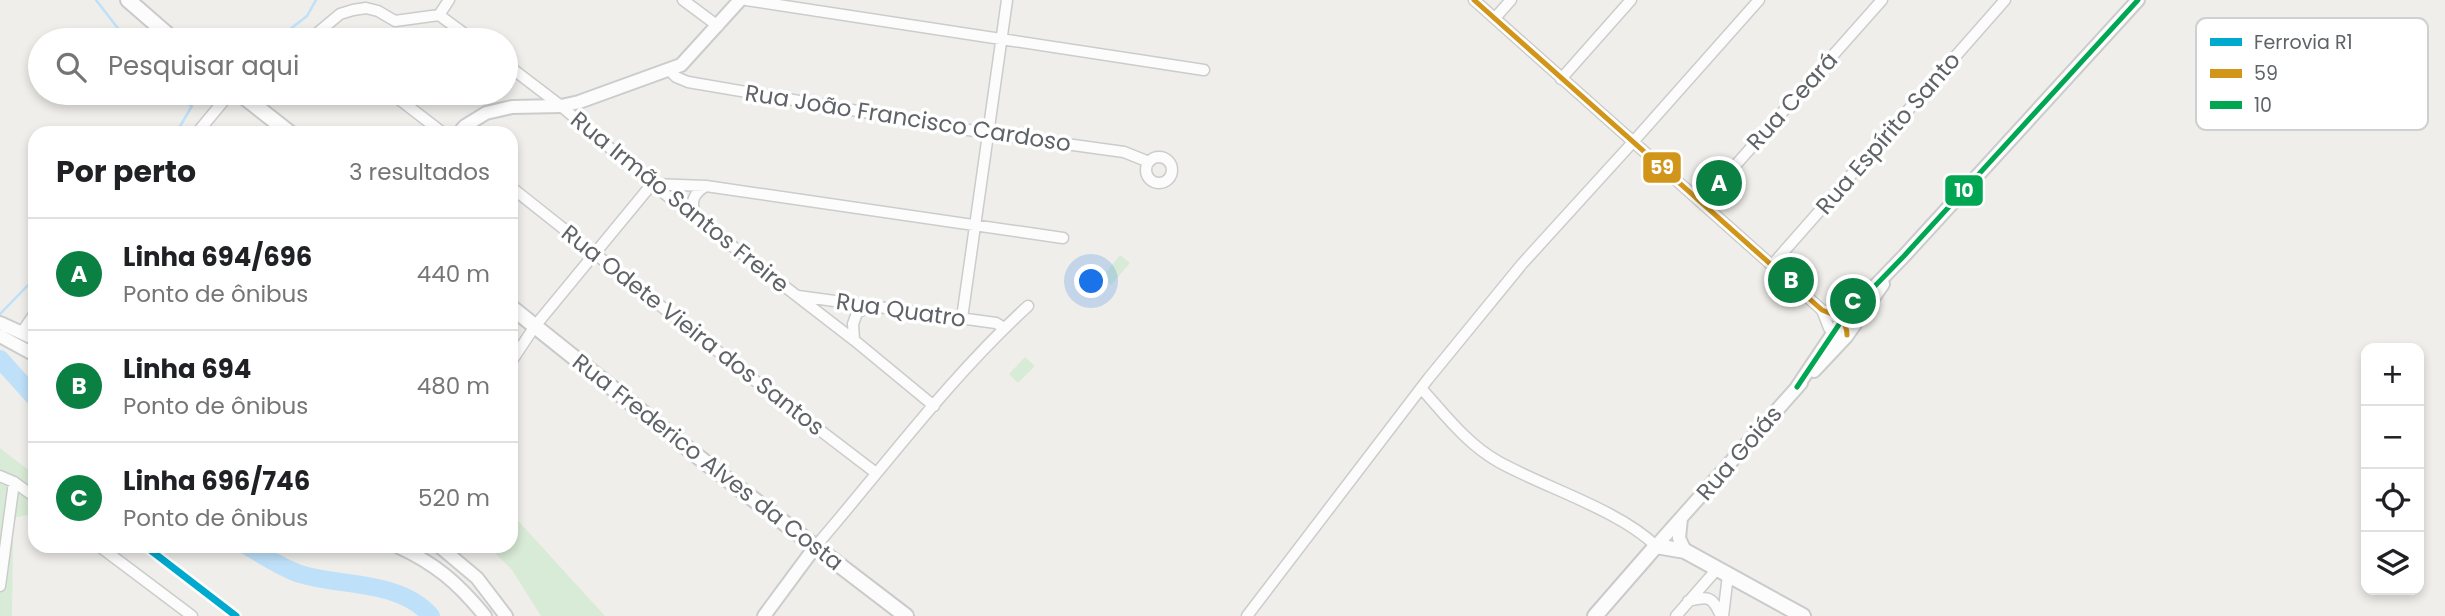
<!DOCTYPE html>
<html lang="pt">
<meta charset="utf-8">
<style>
:root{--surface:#fff;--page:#f2f2f2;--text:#202124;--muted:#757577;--line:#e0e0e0;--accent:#0b8043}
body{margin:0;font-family:Poppins,sans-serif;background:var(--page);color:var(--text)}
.controls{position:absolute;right:21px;bottom:21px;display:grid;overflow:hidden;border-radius:14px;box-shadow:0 4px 10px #0003}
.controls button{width:63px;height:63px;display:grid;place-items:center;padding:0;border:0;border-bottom:2px solid var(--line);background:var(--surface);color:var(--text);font:35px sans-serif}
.you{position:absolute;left:1092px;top:282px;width:24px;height:24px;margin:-18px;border:5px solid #fff;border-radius:50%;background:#1a73e8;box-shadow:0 0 0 10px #1a73e833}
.badge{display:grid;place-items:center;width:46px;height:46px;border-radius:50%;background:var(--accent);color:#fff;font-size:23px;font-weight:700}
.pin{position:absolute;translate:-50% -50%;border:4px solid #fff;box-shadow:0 2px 7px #0006}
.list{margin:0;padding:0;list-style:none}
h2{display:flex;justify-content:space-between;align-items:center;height:91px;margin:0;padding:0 28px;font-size:30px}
h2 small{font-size:23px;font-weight:400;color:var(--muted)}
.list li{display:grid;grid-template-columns:46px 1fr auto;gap:21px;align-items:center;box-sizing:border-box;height:112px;padding:0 28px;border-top:2px solid var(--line)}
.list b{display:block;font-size:26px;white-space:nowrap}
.list p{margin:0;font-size:23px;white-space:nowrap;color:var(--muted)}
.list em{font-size:23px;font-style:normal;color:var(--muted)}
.icon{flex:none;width:38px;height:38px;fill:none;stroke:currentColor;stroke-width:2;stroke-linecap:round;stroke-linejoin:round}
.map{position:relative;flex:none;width:2445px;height:616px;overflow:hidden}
.search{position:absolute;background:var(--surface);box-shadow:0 4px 10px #0003;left:28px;top:28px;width:490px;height:77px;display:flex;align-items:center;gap:18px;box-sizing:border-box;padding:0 24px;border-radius:38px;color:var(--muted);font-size:26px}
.panel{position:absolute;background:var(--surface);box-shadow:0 4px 10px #0003;left:28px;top:126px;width:490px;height:427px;border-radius:21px}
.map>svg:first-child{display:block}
.green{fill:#d8ebd6}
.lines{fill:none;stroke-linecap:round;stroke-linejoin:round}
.stream{stroke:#bfe0f9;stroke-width:2.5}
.river{stroke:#bfe0f9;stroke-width:18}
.minor-casing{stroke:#cbcccc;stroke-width:13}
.tertiary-casing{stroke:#cbcccc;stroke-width:16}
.secondary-casing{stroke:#cacacb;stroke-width:18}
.minor{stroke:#fdfcfc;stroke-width:10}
.tertiary{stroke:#fdfcfc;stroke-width:12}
.secondary{stroke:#fdfcfc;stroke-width:14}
.bus-1-casing{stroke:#fff;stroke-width:10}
.bus-2-casing{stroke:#fff;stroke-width:10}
.bus-1{stroke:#d1951a;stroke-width:5}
.bus-2{stroke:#00a651;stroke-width:5}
.rail-1-casing{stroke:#fff;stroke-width:12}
.rail-1{stroke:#00a9ce;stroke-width:7}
.labels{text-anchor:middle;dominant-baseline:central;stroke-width:7;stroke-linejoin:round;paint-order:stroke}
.street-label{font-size:23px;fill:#5f6368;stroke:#fff}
.key{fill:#fff;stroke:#cfd0d2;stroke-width:2}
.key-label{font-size:19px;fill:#5f6368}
.line-badge{stroke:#fff;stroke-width:2.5}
.badge-label{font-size:19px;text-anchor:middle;font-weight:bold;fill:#fff}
</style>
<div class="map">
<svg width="2445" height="616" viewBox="0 0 2445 616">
<rect width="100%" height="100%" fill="#efeeea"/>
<path class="green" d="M1120 255 1130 263 1111 285 1102 277Z
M1025 357 1035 366 1018 383 1009 374Z
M0 448 35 475V514L16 517 13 531 12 616H0Z
M511 513 605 616H541L512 570 488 546H511Z"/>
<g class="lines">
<path class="stream" d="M96 0 127 40
M276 40 307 16 316 0
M167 93 192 106 176 133
M0 314 35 278"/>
<path class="river" d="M0 359 35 398
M247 546C264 556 282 568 300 574 342 587 400 580 431 616"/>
<defs>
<path id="minor" d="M683 0 718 26
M746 0 1204 70
M1474 0 1822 310 1834 315 1845 323
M439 15 473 40
M1495 18 1511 0
M309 40 340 14 353 10 366 8 378 11 395 21 439 15 449 0
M506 64 561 106 652 184 854 340 934 406
M669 70 676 77 688 82 986 133 1124 152 1149 162
M1561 79 1631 0
M391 93 443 133
M197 133 226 98 236 93
M1146 170a13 13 0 1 1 26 0a13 13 0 1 1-26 0Z
M511 187 749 376 876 473
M1702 203 1882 0
M695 217C691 202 692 194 706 186
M1772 265 2005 0
M798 296 996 323 1004 328
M1822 310 1829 328 1838 336
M962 318 1007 0
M22 332 35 313
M854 340 853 324 857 313 872 305
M513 359 535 326 652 184 706 186 1063 238
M1421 388C1444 414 1468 445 1499 462 1546 488 1619 510 1656 546
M0 476 14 482 35 497
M99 546 192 616
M815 547C885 466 949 378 1028 306
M0 586 14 482
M1688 601C1709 596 1712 596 1721 616
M1247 616 1428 379 1522 264 1633 142 1759 0
M1676 616 1717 569
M1723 616 1728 575"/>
<path id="tertiary" d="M459 133 465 126 486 113 512 107 561 106 579 102 681 65 740 0
M0 323 35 339
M0 336 35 355
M1814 371 1846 337 1883 284
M1797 387 1842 320 1904 256 2138 0
M1681 518 1679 538 1685 551
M397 546C436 564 458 583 485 616
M439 546 477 578 506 616
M1656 546 1801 383
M764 616 815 547"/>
<path id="secondary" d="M128 0 174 40
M239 93 290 133
M511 307 706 463 906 616
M1595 616 1656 546 1685 551 1803 616"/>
</defs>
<use href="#minor" class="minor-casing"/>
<use href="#tertiary" class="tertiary-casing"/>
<use href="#secondary" class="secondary-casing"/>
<use href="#minor" class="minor"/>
<use href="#tertiary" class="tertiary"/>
<use href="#secondary" class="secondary"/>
<defs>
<path id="bus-1" d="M1474 0 1822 310C1835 315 1847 320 1847 335"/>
<path id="bus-2" d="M1797 387 1842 320 1904 256 2138 0"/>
</defs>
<use href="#bus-1" class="bus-1-casing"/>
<use href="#bus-2" class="bus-2-casing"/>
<use href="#bus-1" class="bus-1"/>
<use href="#bus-2" class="bus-2"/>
<defs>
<path id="rail-1" d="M145 546 236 616"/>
</defs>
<use href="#rail-1" class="rail-1-casing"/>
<use href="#rail-1" class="rail-1"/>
</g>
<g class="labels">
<g class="street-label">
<text transform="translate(1792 101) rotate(-48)">Rua Ceará</text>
<text transform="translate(908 118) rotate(9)">Rua João Francisco Cardoso</text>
<text transform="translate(1888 133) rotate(-49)">Rua Espírito Santo</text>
<text transform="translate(680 202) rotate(39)">Rua Irmão Santos Freire</text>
<text transform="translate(901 310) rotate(8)">Rua Quatro</text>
<text transform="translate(693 330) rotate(38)">Rua Odete Vieira dos Santos</text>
<text transform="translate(1739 453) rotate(-49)">Rua Goiás</text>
<text transform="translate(708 462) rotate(38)">Rua Frederico Alves da Costa</text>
</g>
</g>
<rect x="2196" y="18" width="232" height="112" rx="10" class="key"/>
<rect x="2210" y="38" width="32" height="8" fill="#00a9ce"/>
<rect x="2210" y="69" width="32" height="9" fill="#d1951a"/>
<rect x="2210" y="101" width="32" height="8" fill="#00a651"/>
<g class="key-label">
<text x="2254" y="49">Ferrovia R1</text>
<text x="2254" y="80">59</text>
<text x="2254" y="112">10</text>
</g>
<g class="line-badge">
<rect x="1642" y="151" width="40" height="33" rx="7" fill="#d1951a"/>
<rect x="1944" y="174" width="40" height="33" rx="7" fill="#00a651"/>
</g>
<g class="badge-label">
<text x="1662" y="174">59</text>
<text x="1964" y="197">10</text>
</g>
</svg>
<div class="controls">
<button>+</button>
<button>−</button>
<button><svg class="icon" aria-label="locate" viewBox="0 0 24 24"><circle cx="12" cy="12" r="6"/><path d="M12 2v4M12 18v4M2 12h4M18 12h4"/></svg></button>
<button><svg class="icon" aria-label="layers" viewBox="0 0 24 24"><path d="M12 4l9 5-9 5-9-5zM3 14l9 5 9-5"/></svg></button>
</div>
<div class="you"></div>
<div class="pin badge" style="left:1719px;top:183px">A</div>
<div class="pin badge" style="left:1791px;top:280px">B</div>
<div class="pin badge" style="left:1853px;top:301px">C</div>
<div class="search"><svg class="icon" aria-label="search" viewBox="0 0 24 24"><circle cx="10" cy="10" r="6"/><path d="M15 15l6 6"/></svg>Pesquisar aqui</div>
<section class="panel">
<h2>Por perto<small>3 resultados</small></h2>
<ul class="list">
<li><span class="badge">A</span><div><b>Linha 694/696</b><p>Ponto de ônibus</p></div><em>440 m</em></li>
<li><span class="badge">B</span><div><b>Linha 694</b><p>Ponto de ônibus</p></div><em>480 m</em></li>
<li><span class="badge">C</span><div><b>Linha 696/746</b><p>Ponto de ônibus</p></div><em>520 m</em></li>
</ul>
</section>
</div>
